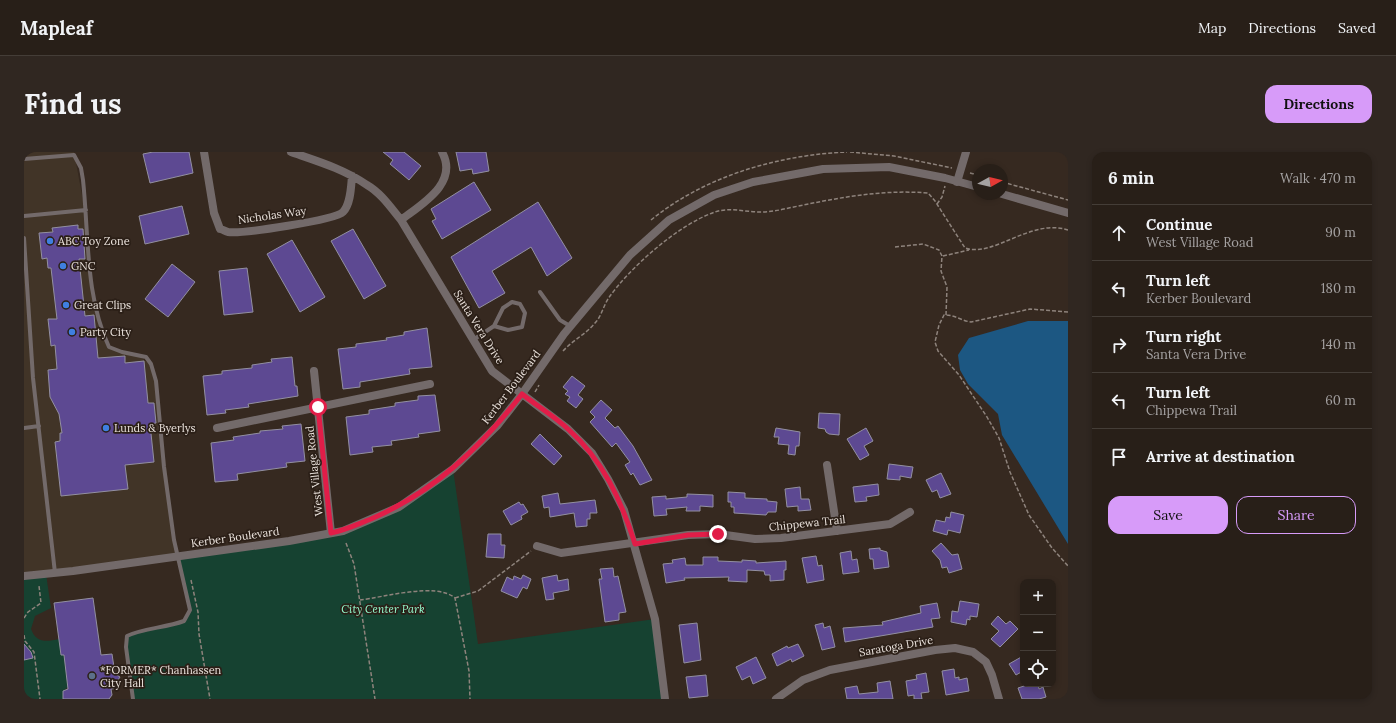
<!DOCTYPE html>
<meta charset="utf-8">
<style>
:root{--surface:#281f18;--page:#302721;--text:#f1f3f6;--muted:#a5a2a2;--line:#443d37;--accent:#d79bf9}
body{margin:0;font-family:Lora,serif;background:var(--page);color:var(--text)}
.controls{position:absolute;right:12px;bottom:12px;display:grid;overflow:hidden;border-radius:8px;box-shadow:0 2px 6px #0003}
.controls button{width:36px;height:36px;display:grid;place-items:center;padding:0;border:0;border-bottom:1px solid var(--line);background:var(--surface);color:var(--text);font:20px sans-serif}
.compass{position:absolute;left:948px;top:12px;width:36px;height:36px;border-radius:50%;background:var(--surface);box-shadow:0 2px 6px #0003;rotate:82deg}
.stop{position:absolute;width:12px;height:12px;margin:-9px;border:3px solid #e11d48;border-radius:50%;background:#fff}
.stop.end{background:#e11d48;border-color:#fff;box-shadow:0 1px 4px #0008}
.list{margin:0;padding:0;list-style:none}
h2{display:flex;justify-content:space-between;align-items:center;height:52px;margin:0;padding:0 16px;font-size:17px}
h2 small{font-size:13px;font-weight:400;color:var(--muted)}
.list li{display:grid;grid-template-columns:26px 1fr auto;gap:12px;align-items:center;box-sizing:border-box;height:56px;padding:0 16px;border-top:1px solid var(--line)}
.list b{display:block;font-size:15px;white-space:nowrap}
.list p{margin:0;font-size:13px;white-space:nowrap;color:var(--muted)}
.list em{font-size:13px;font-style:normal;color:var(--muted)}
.actions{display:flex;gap:8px;padding:12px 16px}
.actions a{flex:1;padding:9px 0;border:1px solid var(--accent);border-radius:12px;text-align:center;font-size:14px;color:var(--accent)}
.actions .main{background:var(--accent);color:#111}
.icon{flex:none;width:22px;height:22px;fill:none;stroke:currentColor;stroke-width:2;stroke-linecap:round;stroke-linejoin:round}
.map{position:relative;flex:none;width:1044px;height:547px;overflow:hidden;border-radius:12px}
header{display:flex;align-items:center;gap:24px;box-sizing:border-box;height:56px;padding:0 20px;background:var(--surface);border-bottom:1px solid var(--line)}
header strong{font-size:19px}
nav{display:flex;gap:22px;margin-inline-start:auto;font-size:14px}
.intro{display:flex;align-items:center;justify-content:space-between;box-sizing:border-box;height:96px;padding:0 24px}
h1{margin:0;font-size:28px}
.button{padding:10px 18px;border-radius:12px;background:var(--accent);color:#111;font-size:14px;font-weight:700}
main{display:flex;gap:24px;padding:0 24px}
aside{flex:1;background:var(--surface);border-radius:12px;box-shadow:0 2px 6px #0003}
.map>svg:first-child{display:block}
.commercial{fill:#413427}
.green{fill:#164231}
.water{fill:#1c5782}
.building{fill:#5d4992;stroke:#9390a1}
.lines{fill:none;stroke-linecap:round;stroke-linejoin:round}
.path{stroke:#8e837c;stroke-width:1.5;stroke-dasharray:4 2;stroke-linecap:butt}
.service{stroke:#736a6a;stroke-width:4}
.minor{stroke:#736a6a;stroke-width:8}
.tertiary{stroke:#736a6a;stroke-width:8}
.route{stroke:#e11d48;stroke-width:5}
.shop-dot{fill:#3f7fe0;stroke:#2b1f17;stroke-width:1.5}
.service-dot{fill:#5c6f8a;stroke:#2b1f17;stroke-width:1.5}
.labels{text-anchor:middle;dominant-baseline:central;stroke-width:3.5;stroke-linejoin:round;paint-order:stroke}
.street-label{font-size:11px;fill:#eae2dc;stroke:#2b1f17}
.poi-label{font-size:11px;fill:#eae2dc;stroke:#2b1f17;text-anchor:start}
.park-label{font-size:11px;font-style:italic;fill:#94fbce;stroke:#2b1f17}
</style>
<header>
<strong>Mapleaf</strong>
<nav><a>Map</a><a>Directions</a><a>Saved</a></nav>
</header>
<div class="intro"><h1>Find us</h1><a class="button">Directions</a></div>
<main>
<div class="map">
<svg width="1044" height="547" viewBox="0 0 1044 547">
<rect width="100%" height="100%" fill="#362920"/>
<path class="commercial" d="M0 0H50L63 70 68 141 85 195 112 203 127 212 132 229 153 405 0 424Z"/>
<path class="green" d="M429 317 454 492 631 467 642 547H109L102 495 103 484 160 469 166 458 153 405 307 381 375 355Z
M22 422 27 456 11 464 7 477C12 491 22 490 35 487L37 503H40L44 535 39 539V547H0V424Z"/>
<path class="water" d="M1004 169H1044V392L978 283 974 262 944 232 936 218 934 203 945 186Z"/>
<path class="building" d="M129 0H165L169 21 126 31 119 2Z
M359 0H380L397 14 385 28 366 12 369 8Z
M432 0H462L465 19 449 22 448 17 436 19Z
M450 30 467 58 418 87 408 69 412 67 407 57Z
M514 50 548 106 523 124 507 95 468 119 481 141 455 156 427 105Z
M158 54 165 82 121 92 115 64Z
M54 73V77H59L61 107H55L61 164 70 163 74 206 101 204V211L120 209 124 251H130L132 271 126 272 130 310 101 313 104 337 37 344 31 290 36 289V281H38L35 262 26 245 24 218 33 217 31 193 27 194 24 167H33L27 116H24L23 106 18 107 15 81 29 80 28 76Z
M329 77 362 134 340 147 307 89Z
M268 88 301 145 276 160 243 102Z
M148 112 171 130 144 165 121 147Z
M223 116 229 160 200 163 195 119Z
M403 176 408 215 385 217 386 222 336 230V235L319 237 314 197 332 195V192L363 188 362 186 380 183V180Z
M268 205 271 234H273L274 244 224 252 225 255 201 258 202 261 183 263 179 224 198 222V219L228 216V213L248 210 247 207Z
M548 224 561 234 554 243 559 247 552 256 543 249 546 245 541 242 544 239 539 235Z
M411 243 416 279 394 282 395 285 367 289 368 293 348 295 349 300 326 303 322 265 345 262V258L371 254V251L394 248V244Z
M577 248 588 258 581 266 591 276 594 274 609 294 628 328 616 333 609 321 607 323 601 313 606 310 592 291 588 295 566 270 571 265 566 260Z
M795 261 816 262 815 283 805 282 802 280 801 277 794 276Z
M277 272 281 309 262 311 263 315 213 322 214 328 191 330 187 291 210 288 209 285 236 281V279L259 277 258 274Z
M752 276 776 280 775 294H772L771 303 764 302 765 293 754 292 755 285H750Z
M842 276 849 289 840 294 845 303 836 308 823 287Z
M516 282 538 304 530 313 507 292Z
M865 312 889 315 887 326 876 324V328L863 327Z
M917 321 927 342 916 346 913 338 908 340 902 328Z
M854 332 855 343 842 345 843 349 831 350 829 335Z
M776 335 777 347H785L787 358 774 359V354L763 355 761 337Z
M704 340 721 341V346L743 347V349L753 350 752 360H744L742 363 710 361V355H707V350H704Z
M534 341 536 352 571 348 573 361H566V367H563V374L552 375 550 361 526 365 525 355 520 356 518 344Z
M663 342 689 343V355L676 354V359H662L663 355 642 357 643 363 630 364 628 345 642 344V347L663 345Z
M495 350 497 353 499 352 504 360 497 364 498 367 487 373 479 359Z
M927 360 940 363 936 381 924 378 923 383 909 379 912 368 921 370 922 365 926 366Z
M464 382H477V393H481L480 406 462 405Z
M917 391 928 403 934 402 938 417 925 421 923 415 918 416 916 408 908 399Z
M856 396V398L863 400 865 415 850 417 849 407H846L845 397Z
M827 399 828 408 833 407 835 420 819 422 816 401Z
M792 404 794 414 798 413 800 428 783 431 778 406Z
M679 405H694V409L718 410V408L732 409V411L762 409V418H760V428L746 429V423H741L740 419 723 418V430L704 429 705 425 660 426 661 428 642 431 639 412 649 411 648 408 661 406 662 413H679Z
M589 416 590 425 594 424 602 460 595 461V468L581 470 575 427H578L576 417Z
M499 423 507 427 503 437 499 435 493 446 477 439 483 425 489 428 490 424 497 427Z
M533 423 534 429 544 427 545 438 529 441 530 447 522 448 518 426Z
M69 446 77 503 88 502 91 522 96 525 94 528 95 536 87 537 88 543 85 547H39V539L44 537 40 503H37L30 451Z
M936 449 955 452 953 465 946 464V468L943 467 942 473 927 470 928 459 934 460Z
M913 451 916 466 907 467 909 475 821 490 819 476 859 473 858 470 897 461 896 454Z
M974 464 982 472 986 469 994 477 976 495 967 487 975 479 967 472Z
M673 471 677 508 660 511 655 473Z
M799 471 800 476 806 474 811 495 798 498 791 473Z
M0 492 7 500 9 506 0 508Z
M774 492 780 504 768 510 767 507 753 514 748 502 763 494 764 496Z
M999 504V519L992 523 985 512Z
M732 505 742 526 729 532 726 524 718 528 712 515Z
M930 517 931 526 935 525V528L943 526 945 539 922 543 918 519Z
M902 521 905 540 897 541 898 547H890V543L884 544 882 529 893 527 892 523Z
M682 523 684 544 665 546 662 525Z
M866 529 869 547H823L821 536 833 534 835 542 854 540 853 531Z
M1006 532H1014L1015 537 1019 535 1022 545 1015 547H998L994 536Z"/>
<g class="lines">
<path class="path" d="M826 0 870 4 928 16
M946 21 954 23
M978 30 1044 48
M913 52 918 45 921 34
M627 68C681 24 754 3 823 0
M871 95 899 92 915 98 918 104 917 119 923 135 922 163
M919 104 945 98
M1044 160 1006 157 947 170C938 169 929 162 920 163L915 173 911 190 914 199 935 223 963 265 975 286 986 320 1005 363 1028 396 1044 414
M539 199C549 188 562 182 571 171 577 165 579 155 584 147 605 116 655 72 691 60 706 55 721 60 736 60 744 60 752 59 760 57 808 47 855 37 904 41L911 49 941 96C970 106 1006 66 1044 78
M511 240 515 233
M322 391 330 412 351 547
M167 428 174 460 175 482 186 547
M431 446 454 439 507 399
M336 448C361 445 412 430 431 446L445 519 446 547
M0 466 4 460 17 451 15 434
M0 483 1 489 10 500 16 547"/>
<path class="service" d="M0 7 50 3 57 16 59 28C65 84 61 144 85 195L98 200 122 205 127 212 132 229 140 315 150 388 166 458 160 469C141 476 120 476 103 484L102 495 109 547
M0 64 62 58
M0 86 9 226 31 421
M516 140 536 168 546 174
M449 188 470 174 479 156 488 150 496 152 501 161 498 175 484 178 470 174
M0 276 15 274"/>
<path class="minor" d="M180 0 190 61 196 77C198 77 201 79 204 80 218 82 311 68 319 60 327 52 327 34 328 24
M267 0C293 9 320 17 343 33 357 41 367 56 377 68L468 219 544 277 568 301 584 327 600 358 631 467 641 547
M933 30 942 0
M377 68C398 52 435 31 418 0
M290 219 307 381
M193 276 406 232
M803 313 813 379
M513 394 537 401 664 383 694 382 731 387 757 386 866 372 886 360
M752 547 779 528 806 518 911 498 931 496 949 500 962 510 968 523 975 547"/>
<path class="tertiary" d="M978 42 1044 61
M0 424 49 419 265 389 319 379 375 355 429 317 473 274 498 242 540 182 606 103 645 68 690 43 729 30 799 17 865 15 921 26 954 35"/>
</g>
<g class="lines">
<path class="route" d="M294 255 307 381C322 378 334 372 347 367 410 340 457 295 498 242 513 254 530 264 544 277 579 308 597 348 611 392L664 383 694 382"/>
</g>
<g class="shop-dot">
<circle cx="26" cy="89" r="4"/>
<circle cx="39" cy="114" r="4"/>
<circle cx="42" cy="153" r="4"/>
<circle cx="48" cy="180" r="4"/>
<circle cx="82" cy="276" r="4"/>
</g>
<circle class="service-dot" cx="68" cy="524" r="4"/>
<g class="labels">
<g class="street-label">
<text transform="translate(248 63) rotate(-8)">Nicholas Way</text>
<text transform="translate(455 175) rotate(58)">Santa Vera Drive</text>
<text transform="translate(487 235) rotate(-53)">Kerber Boulevard</text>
<text transform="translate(290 319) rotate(-96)">West Village Road</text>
<text transform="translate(783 371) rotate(-6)">Chippewa Trail</text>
<text transform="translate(211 385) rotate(-8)">Kerber Boulevard</text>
<text transform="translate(872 494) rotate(-10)">Saratoga Drive</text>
</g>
<g class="poi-label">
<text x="34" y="89">ABC Toy Zone</text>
<text x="47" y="114">GNC</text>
<text x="50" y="153">Great Clips</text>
<text x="56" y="180">Party City</text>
<text x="90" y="276">Lunds &amp; Byerlys</text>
<text x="76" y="518">*FORMER* Chanhassen<tspan x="76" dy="13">City Hall</tspan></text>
</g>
<g class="park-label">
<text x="359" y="457">City Center Park</text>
</g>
</g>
</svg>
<div class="controls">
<button>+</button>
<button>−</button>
<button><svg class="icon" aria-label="locate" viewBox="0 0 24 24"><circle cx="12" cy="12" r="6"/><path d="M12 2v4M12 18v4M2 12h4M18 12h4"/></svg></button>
</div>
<svg class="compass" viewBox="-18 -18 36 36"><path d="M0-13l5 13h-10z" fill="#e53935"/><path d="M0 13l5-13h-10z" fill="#a5a2a2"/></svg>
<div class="stop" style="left:294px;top:255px"></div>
<div class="stop end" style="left:694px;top:382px"></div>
</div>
<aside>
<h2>6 min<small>Walk · 470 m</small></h2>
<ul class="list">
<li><svg class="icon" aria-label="ahead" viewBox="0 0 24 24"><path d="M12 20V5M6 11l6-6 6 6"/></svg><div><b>Continue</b><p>West Village Road</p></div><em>90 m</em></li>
<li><svg class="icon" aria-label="left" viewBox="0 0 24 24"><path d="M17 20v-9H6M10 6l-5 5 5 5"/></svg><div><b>Turn left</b><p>Kerber Boulevard</p></div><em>180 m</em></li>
<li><svg class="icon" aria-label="right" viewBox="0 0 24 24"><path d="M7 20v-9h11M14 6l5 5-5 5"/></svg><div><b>Turn right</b><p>Santa Vera Drive</p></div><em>140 m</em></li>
<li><svg class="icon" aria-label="left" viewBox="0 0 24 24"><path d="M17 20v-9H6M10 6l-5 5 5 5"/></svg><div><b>Turn left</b><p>Chippewa Trail</p></div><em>60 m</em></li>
<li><svg class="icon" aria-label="arrive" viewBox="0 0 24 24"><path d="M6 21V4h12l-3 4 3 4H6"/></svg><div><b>Arrive at destination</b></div></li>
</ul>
<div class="actions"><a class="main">Save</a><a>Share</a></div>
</aside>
</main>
